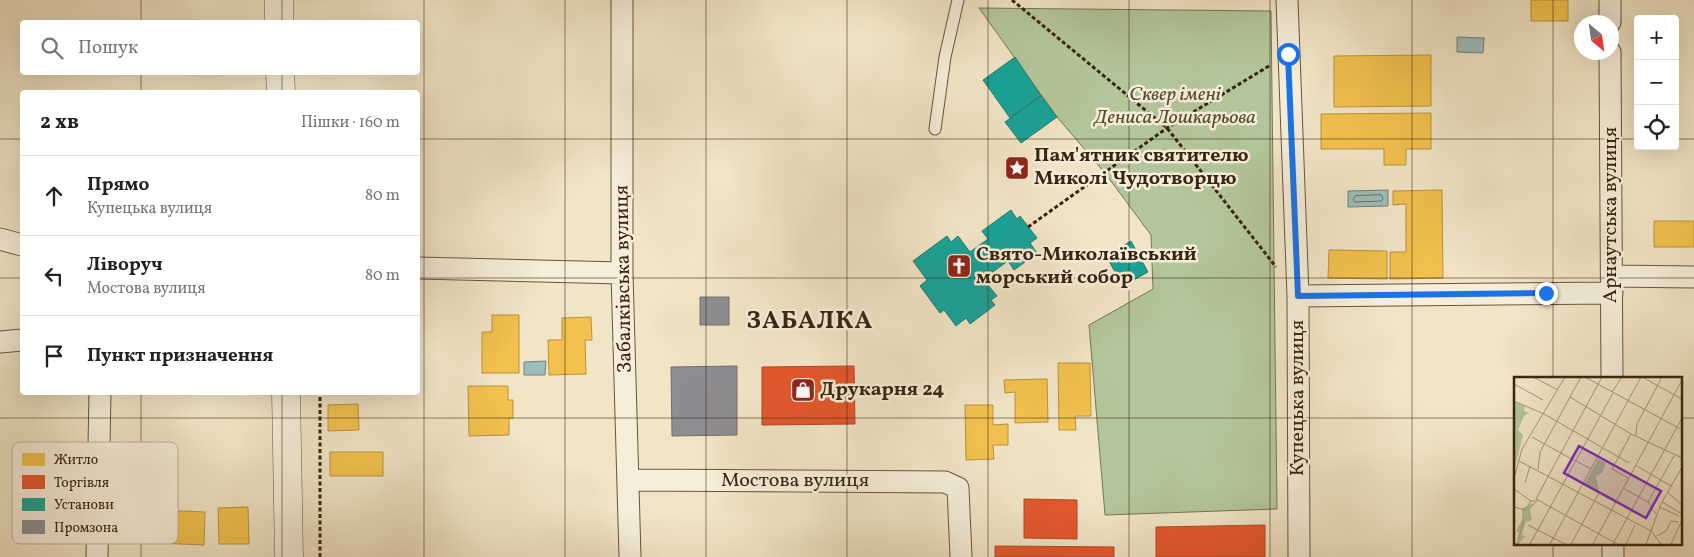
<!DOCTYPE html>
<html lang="uk">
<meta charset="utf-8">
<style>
:root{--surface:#fff;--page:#f2f2f2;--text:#222;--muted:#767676;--line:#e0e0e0}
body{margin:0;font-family:Vollkorn,serif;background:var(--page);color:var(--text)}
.controls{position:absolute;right:15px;top:15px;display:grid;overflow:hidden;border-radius:5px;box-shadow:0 5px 20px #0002}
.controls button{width:45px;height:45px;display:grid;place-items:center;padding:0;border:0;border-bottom:1px solid var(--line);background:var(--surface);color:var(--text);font:25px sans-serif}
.compass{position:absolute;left:1574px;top:15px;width:45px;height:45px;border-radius:50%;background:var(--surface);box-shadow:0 5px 20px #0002;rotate:151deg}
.stop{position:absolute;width:15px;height:15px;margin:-11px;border:4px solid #1a73e8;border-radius:50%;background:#fff}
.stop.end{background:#1a73e8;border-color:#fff;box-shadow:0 1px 5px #0008}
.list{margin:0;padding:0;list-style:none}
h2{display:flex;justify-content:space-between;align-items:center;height:65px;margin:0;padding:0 20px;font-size:21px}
h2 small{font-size:16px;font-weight:400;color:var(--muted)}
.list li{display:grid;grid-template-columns:32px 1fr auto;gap:15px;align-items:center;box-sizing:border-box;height:80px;padding:0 20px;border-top:1px solid var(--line)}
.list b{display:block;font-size:19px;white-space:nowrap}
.list p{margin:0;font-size:16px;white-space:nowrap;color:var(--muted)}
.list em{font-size:16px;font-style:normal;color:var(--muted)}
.icon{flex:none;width:28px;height:28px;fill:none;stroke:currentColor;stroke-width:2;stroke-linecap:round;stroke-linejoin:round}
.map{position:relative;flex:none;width:1694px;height:557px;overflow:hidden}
.search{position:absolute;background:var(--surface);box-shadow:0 5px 20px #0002;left:20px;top:20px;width:400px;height:55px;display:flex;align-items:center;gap:12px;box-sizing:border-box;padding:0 18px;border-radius:5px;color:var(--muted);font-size:19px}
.panel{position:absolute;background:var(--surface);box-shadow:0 5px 20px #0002;left:20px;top:90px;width:400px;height:305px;border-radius:5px}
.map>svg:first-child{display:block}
.green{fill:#b3c69b;stroke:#767656}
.water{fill:#9cbdbc;stroke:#748078}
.homes{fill:#f2c14e;stroke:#ba923c}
.shops{fill:#e4572e;stroke:#b04825}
.public{fill:#17a398;stroke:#217d70}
.industry{fill:#8d8d92;stroke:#746e6b}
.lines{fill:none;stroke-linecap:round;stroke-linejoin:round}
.shore{stroke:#6a7166;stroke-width:1}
.service-casing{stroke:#66553e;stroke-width:13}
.minor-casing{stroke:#66553e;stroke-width:23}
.tertiary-casing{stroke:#66553e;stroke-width:29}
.path{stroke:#382511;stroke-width:3;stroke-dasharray:4 2.5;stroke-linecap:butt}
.service{stroke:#f6eeda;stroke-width:11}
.minor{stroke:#f6eeda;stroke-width:21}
.tertiary{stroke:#f6eeda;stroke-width:28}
.route{stroke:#1a73e8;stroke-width:6}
.grid{fill:none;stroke:#382511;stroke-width:1;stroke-opacity:0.55}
.labels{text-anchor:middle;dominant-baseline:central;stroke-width:5;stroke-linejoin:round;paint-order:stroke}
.park-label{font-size:20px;font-style:italic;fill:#574d34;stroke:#f6eeda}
.poi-label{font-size:20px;font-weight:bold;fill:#382511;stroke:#f6eeda;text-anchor:start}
.street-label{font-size:20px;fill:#382511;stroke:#f6eeda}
.district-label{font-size:25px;font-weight:bold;letter-spacing:1px;fill:#382511;stroke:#f6eeda}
.inset-road{fill:none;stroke:#a7987e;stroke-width:1}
.view{fill:#7b2cbf;fill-opacity:0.15;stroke:#7b2cbf;stroke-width:2.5}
.inset-edge{fill:none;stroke:#382511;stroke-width:2.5}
.key{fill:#f6eeda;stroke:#bdb29e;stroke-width:1}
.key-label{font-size:14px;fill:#382511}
</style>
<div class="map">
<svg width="1694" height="557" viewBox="0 0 1694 557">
<rect width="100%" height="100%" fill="#f1e5c6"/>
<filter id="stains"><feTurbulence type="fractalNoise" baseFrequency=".004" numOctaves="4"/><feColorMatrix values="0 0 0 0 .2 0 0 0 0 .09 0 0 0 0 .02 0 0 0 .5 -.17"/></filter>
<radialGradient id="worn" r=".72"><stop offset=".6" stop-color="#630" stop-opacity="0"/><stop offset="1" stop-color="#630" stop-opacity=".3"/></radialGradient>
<path class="green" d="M979 8 1271 11 1277 509 1105 515 1089 325 1153 289 1151 235 1105 173 1057 117Z"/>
<path class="water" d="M1457 37 1484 38 1483 53 1457 52Z
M1388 190V206L1348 207V191Z
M546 361 545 375H524V362Z"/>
<path class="homes" d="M1531 0H1568V21H1531Z
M1431 55V106L1334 107V56Z
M1431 113V149H1406V165H1384V149H1321V114Z
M1442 190 1443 278 1390 279V252H1406V204L1393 205V191Z
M1654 221H1694V247H1654Z
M1329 250 1387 251V279L1328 278Z
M492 315H519V373H482V332H492Z
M591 317 592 340H585L586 374 549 375 548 340H562V318Z
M1058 363H1090L1091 416H1075L1076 430H1059Z
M1047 379 1048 422 1015 423V392L1005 393 1004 380Z
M468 386H508V400H513V418H509V435L469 436Z
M358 404 359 430 328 431V405Z
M965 405H993V425L1008 424V445H993L994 459 966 460Z
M330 452H383V476H330Z
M248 507 249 544H219L218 508Z
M158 510 205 512 204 545 157 543Z"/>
<path class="shops" d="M854 366 855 424 762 425V367Z
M1024 499 1077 500V539L1024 538Z
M1265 525V557H1156V527Z
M995 546 1114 547V557H995Z"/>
<path class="public" d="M1015 57 1041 96 1010 118 983 80Z
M1041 96 1057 117 1021 143 1005 122Z
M1011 210 1017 219 1020 216 1037 238 1030 243 1037 253 1014 270 1008 261 983 279 997 296 991 300 995 305 970 324 966 318 956 326 944 310 940 313 920 286 927 280 913 261 947 236 951 242 958 236 970 252 988 239 982 231Z
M1131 241 1148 272 1123 286 1106 256Z"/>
<path class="industry" d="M700 297H729V325H700Z
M737 366V435L672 436 671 367Z"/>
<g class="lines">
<path class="shore" d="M1381 195 1383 199 1381 201 1355 202 1353 200 1355 196Z"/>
<defs>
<path id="service" d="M935 129 945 57 958 0"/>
<path id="minor" d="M622 0V273L630 557
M1287 0 1298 296 1299 557
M1610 0V22
M1610 52 1612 378
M0 239 22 245
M418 268 622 273
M1612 276 1694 277
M1298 296 1612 293
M0 342 22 340
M630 480 945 482 958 488 961 557
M1613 543V557
M97 557 100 392"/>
<path id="tertiary" d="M279 0V22
M280 72 281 92
M286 392 289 557"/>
</defs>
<use href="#service" class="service-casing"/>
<use href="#minor" class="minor-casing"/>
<use href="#tertiary" class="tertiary-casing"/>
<path class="path" d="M1012 0 1167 128 1276 267
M1028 227 1167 128 1269 66
M320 557V392"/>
<use href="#service" class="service"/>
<use href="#minor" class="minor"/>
<use href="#tertiary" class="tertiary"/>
</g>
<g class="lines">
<path class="route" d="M1288 54 1298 296 1546 293"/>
</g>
<path class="grid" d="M141 0V22M282 0V22M424 0V557M565 0V557M706 0V557M847 0V557M988 0V557M1129 0V557M1270 0V557M1412 0V557M1553 0V378M141 72V92M282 72V92M0 139H22M418 139H1638M1675 139H1694M0 278H22M418 278H1694M141 392V557M282 392V557M0 418H1515M1680 418H1694M1553 543V557"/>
<defs>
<symbol id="sight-square" viewBox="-11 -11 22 22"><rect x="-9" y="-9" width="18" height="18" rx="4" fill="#8f2418" stroke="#f6eeda"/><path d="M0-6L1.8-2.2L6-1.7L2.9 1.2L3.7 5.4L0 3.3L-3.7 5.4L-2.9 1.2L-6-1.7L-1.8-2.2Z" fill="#fff"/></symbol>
<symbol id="church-square" viewBox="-11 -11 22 22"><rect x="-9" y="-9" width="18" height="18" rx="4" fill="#8f2418" stroke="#f6eeda"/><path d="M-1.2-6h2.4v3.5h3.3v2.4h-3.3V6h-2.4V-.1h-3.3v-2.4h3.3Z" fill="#fff"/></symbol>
<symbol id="shop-square" viewBox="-11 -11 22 22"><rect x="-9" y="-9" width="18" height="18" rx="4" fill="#8f2418" stroke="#f6eeda"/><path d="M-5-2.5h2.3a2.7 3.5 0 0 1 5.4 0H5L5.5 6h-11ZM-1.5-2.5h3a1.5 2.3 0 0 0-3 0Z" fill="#fff"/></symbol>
</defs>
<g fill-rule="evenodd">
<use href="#sight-square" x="1003" y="154" width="28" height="28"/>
<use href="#church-square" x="945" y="252" width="28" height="28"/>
<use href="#shop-square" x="789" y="376" width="28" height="28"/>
</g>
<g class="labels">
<g class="park-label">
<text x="1175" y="95">Сквер імені<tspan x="1175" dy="23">Дениса Лошкарьова</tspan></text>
</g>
<g class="poi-label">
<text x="1034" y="156">Пам'ятник святителю<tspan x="1034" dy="23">Миколі Чудотворцю</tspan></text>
<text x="976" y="255">Свято-Миколаївський<tspan x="976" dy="23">морський собор</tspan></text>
<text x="820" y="390">Друкарня 24</text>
</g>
<g class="street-label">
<text transform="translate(1611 215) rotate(-90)">Арнаутська вулиця</text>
<text transform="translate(624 279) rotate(-91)">Забалківська вулиця</text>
<text transform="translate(1298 398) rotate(-90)">Купецька вулиця</text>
<text x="795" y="481">Мостова вулиця</text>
</g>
<g class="district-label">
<text x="810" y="321">ЗАБАЛКА</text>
</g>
</g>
<g transform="translate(1514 377)">
<rect width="168" height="168" fill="#f1e5c6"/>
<path d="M0 25 11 29 10 34 15 36 10 39 4 53 9 58 0 94ZM84 82 92 86 88 96 82 99 85 114 71 106ZM24 124 16 132 18 143 12 145 8 158 16 161 10 160 5 167H1L4 165 5 156 2 154 8 143V131Z" fill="#b3c69b"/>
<path class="inset-road" d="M19 0 44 13M71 0 168 53M88 0 22 122 103 167M128 0 168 22M0 7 29 23M98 15 108 0M56 20 117 57 168 81M0 24 30 37 115 86M122 58 123 47 148 0M18 60 61 84M5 84 137 154 147 167M62 84 77 92M121 88 157 109M24 93 26 75 67 0M0 101 8 72 51 0M114 101 98 92 117 57M11 106 16 89M70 106 102 124M109 111 134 125 142 137M0 112 17 124H23M153 115 168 128M134 125 160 79M148 125 168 137M0 130 11 133 17 124M145 130 165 139M14 148 51 167M143 159 152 154 157 144 164 145M3 167 10 142M16 167 99 16M36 167 127 0M57 167 85 116M79 167 168 3M99 167 168 41M112 167 121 148M132 167 147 127 168 90M157 167 168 143"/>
<path class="view" d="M65 69 147 114 132 141 50 96Z"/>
<rect width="168" height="168" class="inset-edge"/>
</g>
<rect x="12" y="442" width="166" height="102" rx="8" class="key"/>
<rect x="22" y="453" width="23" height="13" fill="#f2c14e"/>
<rect x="22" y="475" width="23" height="14" fill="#e4572e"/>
<rect x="22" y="498" width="23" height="13" fill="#17a398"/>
<rect x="22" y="520" width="23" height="14" fill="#8d8d92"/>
<g class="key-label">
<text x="54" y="464">Житло</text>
<text x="54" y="487">Торгівля</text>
<text x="54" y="509">Установи</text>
<text x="54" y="532">Промзона</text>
</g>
<rect width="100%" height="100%" filter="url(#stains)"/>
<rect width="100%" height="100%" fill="url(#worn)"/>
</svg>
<div class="controls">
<button>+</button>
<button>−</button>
<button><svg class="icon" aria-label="locate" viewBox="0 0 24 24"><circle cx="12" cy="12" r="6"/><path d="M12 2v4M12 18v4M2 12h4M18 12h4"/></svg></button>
</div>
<svg class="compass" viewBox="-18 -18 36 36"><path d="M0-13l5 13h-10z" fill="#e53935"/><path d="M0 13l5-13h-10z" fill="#767676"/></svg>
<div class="stop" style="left:1288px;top:54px"></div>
<div class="stop end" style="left:1546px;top:293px"></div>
<div class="search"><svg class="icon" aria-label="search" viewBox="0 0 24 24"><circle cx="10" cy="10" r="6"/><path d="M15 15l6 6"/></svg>Пошук</div>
<section class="panel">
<h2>2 хв<small>Пішки · 160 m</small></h2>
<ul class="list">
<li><svg class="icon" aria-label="ahead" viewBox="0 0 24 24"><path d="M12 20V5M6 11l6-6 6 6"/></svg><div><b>Прямо</b><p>Купецька вулиця</p></div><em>80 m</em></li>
<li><svg class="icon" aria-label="left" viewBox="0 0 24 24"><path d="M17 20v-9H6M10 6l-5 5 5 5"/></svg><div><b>Ліворуч</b><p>Мостова вулиця</p></div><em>80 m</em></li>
<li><svg class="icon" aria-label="arrive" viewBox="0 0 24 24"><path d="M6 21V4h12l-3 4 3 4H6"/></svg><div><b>Пункт призначення</b></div></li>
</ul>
</section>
</div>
